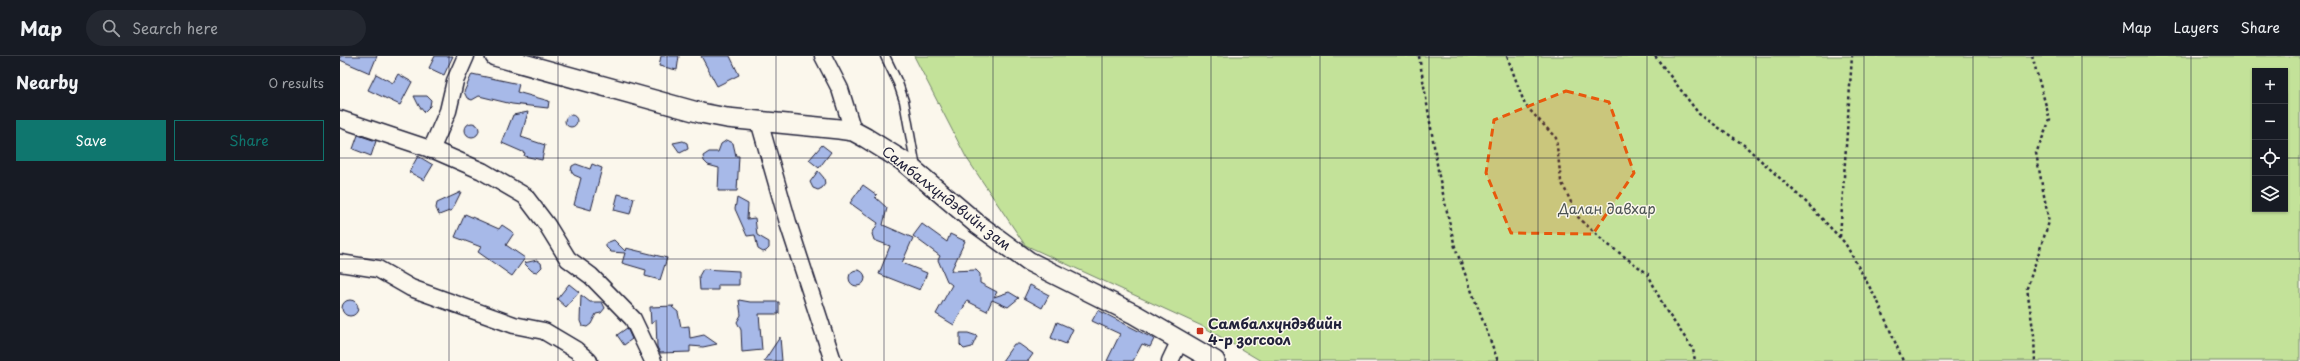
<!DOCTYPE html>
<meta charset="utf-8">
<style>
:root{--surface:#171b24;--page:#242831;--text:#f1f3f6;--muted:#9ea1a6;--line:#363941;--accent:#0f766e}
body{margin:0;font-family:"Playpen Sans",sans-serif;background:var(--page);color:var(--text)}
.controls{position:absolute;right:12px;top:12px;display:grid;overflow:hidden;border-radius:0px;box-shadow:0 1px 3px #0004}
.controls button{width:36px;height:36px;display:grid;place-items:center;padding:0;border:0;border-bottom:1px solid var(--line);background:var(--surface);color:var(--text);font:20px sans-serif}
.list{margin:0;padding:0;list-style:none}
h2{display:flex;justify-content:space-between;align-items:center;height:52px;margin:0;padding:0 16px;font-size:17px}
h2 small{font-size:13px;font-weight:400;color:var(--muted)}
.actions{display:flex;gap:8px;padding:12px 16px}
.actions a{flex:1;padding:9px 0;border:1px solid var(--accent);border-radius:0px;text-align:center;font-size:14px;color:var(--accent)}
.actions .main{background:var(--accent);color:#fff}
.icon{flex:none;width:22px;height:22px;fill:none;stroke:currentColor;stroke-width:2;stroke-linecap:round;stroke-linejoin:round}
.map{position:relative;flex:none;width:1960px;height:305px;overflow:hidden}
header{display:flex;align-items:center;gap:24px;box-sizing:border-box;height:56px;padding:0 20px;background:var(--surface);border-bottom:1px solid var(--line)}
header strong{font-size:19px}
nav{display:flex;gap:22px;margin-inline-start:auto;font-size:14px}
.search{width:280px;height:36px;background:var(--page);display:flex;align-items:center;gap:10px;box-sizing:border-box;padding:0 14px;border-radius:22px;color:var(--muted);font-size:15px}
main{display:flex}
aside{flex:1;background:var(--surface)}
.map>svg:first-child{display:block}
.green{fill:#c3e299;stroke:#72826a;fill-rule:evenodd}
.building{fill:#a7b9e8;stroke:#22223b}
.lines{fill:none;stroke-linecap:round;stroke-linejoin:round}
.service-casing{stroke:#22223b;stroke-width:11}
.minor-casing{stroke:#22223b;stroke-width:19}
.tertiary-casing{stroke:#22223b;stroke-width:22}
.path{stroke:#22223b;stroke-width:2.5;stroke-dasharray:3 3;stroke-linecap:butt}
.service{stroke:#fbf7ec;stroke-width:8}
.minor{stroke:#fbf7ec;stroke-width:16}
.tertiary{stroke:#fbf7ec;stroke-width:19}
.marked{fill:#e8590c;fill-opacity:0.2;stroke:#e8590c;stroke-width:3;stroke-dasharray:8 5;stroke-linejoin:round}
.grid{fill:none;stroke:#22223b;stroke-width:1;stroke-opacity:0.55}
.poi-dot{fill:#c8321e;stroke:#fbf7ec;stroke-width:1.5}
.labels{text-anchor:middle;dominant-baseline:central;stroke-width:3;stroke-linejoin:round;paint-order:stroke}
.street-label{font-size:14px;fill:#22223b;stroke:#fbf7ec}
.park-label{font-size:14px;fill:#4a5252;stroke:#fbf7ec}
.poi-label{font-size:14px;font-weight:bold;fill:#22223b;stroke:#fbf7ec;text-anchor:start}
</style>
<header>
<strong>Map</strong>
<div class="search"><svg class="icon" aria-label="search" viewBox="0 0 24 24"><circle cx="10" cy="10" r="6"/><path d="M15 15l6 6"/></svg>Search here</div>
<nav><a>Map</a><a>Layers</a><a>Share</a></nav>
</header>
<main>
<aside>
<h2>Nearby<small>0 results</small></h2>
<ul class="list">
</ul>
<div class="actions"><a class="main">Save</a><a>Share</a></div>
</aside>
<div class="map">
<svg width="1960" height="305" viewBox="0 0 1960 305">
<rect width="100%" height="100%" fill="#fbf7ec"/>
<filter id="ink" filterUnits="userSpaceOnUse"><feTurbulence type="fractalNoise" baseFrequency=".025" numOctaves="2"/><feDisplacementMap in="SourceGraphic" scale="8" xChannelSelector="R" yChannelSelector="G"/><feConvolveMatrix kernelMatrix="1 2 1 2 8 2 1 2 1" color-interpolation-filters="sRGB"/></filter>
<g filter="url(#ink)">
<path class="green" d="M574 0H1960V305H921L862 270 685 189 626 101ZM1915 15H1945V153H1915Z"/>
<path class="building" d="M0 0H37L30 17 0 4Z
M95 0H113L104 19 89 12Z
M321 0H339L337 14 319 10Z
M361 0H390L399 19 377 30Z
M36 18 53 27 58 18 72 26 60 49 28 34Z
M132 18 179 28 177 36 209 45 208 52 172 48 139 40 132 44 127 42 124 36Z
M74 40H87L91 44 90 50 84 56 79 50Z
M188 56 181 81 205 89 202 104 184 100 185 97 162 87 173 59Z
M225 65a6 6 0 1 1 12 0a6 6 0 1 1-12 0Z
M125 74a7 7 0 1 1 14 0a7 7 0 1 1-14 0Z
M18 79 36 85 31 100 13 93Z
M387 84 393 87 396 100H399L397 135H378L379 112 368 109 364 105 363 100 369 96H378L381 88Z
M343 85 347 87 348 93 340 97 333 87Z
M482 89 491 96 479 112 469 104Z
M78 100 93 109 84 124 69 116Z
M236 108 250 113 252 108 262 112 251 154 234 149 241 122 234 119 231 115 232 110Z
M478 115 484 122 485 128 482 132 478 134 473 132 470 126Z
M523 129 537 139 535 141 547 152 543 169 573 182 562 207 587 217 580 234 539 218 550 190 534 184 532 178 538 167 510 147Z
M121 136 112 154 99 159 96 152 97 147Z
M278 138 294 142 290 158 274 154Z
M397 142 408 148 407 163 415 162 417 179 429 186V192L426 195 423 196 418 193 415 179 407 180 395 153Z
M125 158 159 173 162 169 174 177 166 189 185 202 172 220 138 196 141 191 115 181Z
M582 168 607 186 610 178 625 185 611 215 636 214 640 218V227L657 236 654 241 669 236 679 242 668 251 652 244 647 255 627 245 614 269 596 258 612 229 607 225 598 204 600 200 573 180Z
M274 184 285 195 286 192 327 202 320 224 305 220 306 214 282 207 285 197 271 196 266 191V187Z
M197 204 201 207 202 211 197 216 192 215 184 207Z
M363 213 399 215V229H378V234H360L359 220Z
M509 222a8 8 0 1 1 16 0a8 8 0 1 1-16 0Z
M229 228 239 236 226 251 217 243Z
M690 229 709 239 702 252 684 242Z
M241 239 250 246H262L265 252 261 257 256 258 251 268 247 271 242 270 240 265Z
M399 244 410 246H439V258H419L422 294 402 296 401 274 397 266 401 259Z
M2 252a8 8 0 1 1 16 0a8 8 0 1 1-16 0Z
M334 250 332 251 338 256 341 271 349 270 350 282 364 279 377 288 363 291 350 290V296L320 297 317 291 316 264 311 268 310 251Z
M758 254 814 283 810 291 802 288 793 305H767L780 278 752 265Z
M717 266 733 273 726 288 711 282Z
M287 272 292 283 284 289 277 279Z
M620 277H628L637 280 632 291 624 293 620 289Z
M440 281 442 305H424Z
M674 288H679L693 298 688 305H662Z"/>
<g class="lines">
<defs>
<path id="service" d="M545 0 558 27 564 45 576 112"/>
<path id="minor" d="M483 0 500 33 513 75
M0 63 96 95 142 115 185 140 207 169 228 203 251 220 293 263 313 305
M419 65 449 170 493 305
M91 94 108 55 115 25 126 0
M0 207 38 213 71 232 174 269 204 275 236 294 249 305
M830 305 840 284"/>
<path id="tertiary" d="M155 0 361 57 387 62 499 73 513 75 526 82 563 105 636 167 688 205 794 258 875 305"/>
</defs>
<use href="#service" class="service-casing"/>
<use href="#minor" class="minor-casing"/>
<use href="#tertiary" class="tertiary-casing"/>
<path class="path" d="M1079 0 1099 120 1115 191 1158 305
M1167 0 1185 49 1216 82 1221 125 1238 161 1266 187 1308 218 1325 253 1353 293 1355 305
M1315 0 1359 58 1404 89 1468 148 1505 187 1539 248 1563 305
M1692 0 1710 64 1696 97 1709 166 1687 232 1694 280 1695 305
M1500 181 1512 0"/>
<use href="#service" class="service"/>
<use href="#minor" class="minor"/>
<use href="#tertiary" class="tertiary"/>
</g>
</g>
<path class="marked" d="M1226 35 1269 46 1294 117 1253 178 1171 177 1146 117 1154 64Z"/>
<path class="grid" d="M109 0V305M218 0V305M327 0V305M436 0V305M544 0V305M653 0V305M762 0V305M871 0V305M980 0V305M1089 0V305M1198 0V305M1307 0V305M1416 0V305M1524 0V305M1633 0V305M1742 0V305M1851 0V305M0 102H1915M1945 102H1960M0 203H1960"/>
<rect class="poi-dot" x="856" y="271" width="8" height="8" rx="2"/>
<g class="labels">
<g class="street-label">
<text transform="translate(607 142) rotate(38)">Самбалхүндэвийн зам</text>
</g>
<g class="park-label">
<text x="1267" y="152">Далан давхар</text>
</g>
<g class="poi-label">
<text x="868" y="267">Самбалхүндэвийн<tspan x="868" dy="16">4-р зогсоол</tspan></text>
</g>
</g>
</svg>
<div class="controls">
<button>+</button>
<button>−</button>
<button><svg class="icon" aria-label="locate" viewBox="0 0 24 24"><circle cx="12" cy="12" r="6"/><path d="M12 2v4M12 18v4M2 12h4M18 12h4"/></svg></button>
<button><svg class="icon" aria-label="layers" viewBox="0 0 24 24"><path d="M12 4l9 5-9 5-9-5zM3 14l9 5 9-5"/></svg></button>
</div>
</div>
</main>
